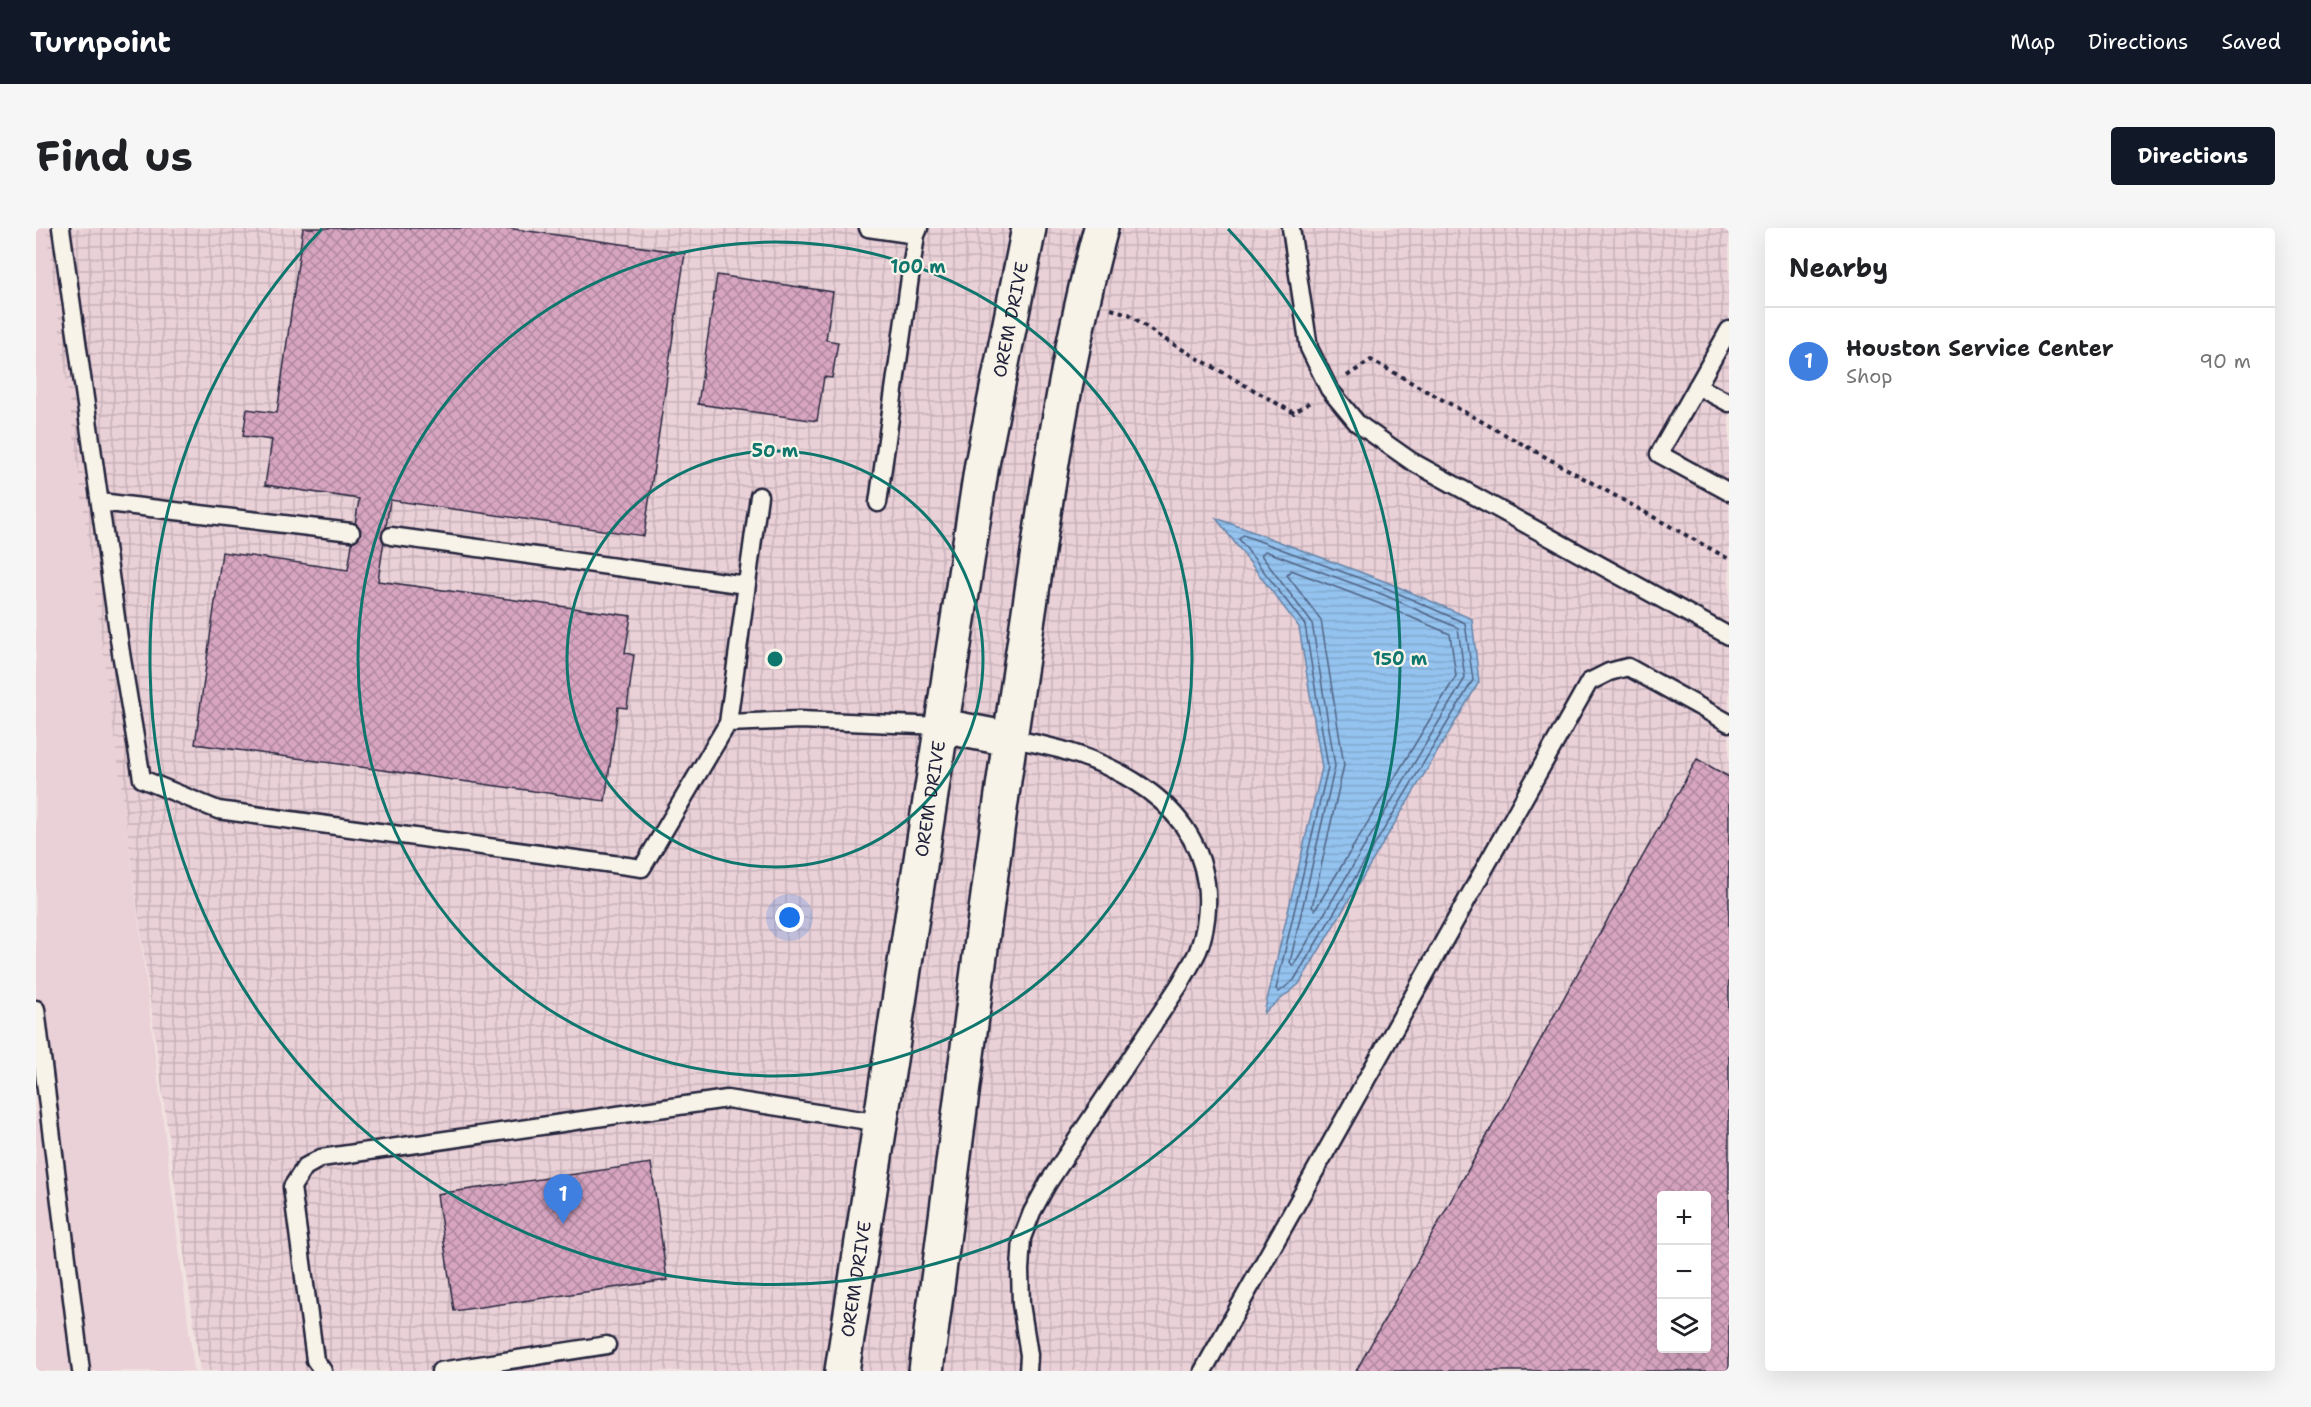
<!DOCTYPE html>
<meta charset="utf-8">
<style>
:root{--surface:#fff;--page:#f6f6f6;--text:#202124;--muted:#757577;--line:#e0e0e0;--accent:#111827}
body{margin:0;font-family:"Shantell Sans",sans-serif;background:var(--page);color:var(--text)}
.controls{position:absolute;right:18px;bottom:18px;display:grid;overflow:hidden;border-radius:6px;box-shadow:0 6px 24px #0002}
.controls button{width:54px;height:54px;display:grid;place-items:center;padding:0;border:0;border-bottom:2px solid var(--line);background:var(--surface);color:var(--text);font:30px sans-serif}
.you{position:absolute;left:754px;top:690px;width:21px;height:21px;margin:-15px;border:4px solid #fff;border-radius:50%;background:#1a73e8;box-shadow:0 0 0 9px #1a73e833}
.badge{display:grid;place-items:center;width:39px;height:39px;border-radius:50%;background:var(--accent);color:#fff;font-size:20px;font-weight:700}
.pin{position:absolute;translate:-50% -50px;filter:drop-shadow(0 2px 3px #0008)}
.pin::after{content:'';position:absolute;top:32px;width:21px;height:18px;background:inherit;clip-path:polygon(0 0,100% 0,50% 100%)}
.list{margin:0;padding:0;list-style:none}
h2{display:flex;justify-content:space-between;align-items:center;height:78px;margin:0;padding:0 24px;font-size:26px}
h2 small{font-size:20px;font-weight:400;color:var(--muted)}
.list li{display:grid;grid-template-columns:39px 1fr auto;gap:18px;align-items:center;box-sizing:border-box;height:108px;padding:0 24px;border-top:2px solid var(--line)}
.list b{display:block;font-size:22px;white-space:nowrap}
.list p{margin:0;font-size:20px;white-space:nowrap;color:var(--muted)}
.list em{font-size:20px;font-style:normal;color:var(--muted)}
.icon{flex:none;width:33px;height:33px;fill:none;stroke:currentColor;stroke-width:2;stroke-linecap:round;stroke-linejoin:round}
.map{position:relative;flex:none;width:1693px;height:1143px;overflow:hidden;border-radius:6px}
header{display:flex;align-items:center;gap:36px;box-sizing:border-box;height:84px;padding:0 30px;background:var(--accent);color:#fff}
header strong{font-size:28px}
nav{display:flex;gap:33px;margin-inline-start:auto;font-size:21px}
.intro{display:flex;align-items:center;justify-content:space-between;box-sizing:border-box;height:144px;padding:0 36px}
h1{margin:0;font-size:42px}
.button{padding:15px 27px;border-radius:6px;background:var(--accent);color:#fff;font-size:21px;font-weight:700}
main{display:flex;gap:36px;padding:0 36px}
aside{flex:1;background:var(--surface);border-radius:6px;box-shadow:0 6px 24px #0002}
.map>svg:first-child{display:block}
.built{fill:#ead0d7}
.industrial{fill:url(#industrial-grid);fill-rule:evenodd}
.water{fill:url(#water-rules);stroke:#6683a7;stroke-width:1.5}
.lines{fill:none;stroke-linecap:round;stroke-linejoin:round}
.shore{stroke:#506283;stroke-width:1.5}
.building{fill:url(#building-cross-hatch);stroke:#22223b;stroke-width:1.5;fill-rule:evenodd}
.service-casing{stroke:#22223b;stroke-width:21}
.secondary-casing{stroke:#22223b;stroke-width:38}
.path{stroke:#22223b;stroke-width:4;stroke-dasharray:4.5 4.5;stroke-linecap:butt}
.service{stroke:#f7f3e8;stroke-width:16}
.secondary{stroke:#f7f3e8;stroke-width:33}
.ring{fill:none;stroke:#0f766e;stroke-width:3}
.labels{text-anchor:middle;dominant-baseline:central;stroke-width:4.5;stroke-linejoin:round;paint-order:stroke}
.street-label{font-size:18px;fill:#22223b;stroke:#f7f3e8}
.centre{fill:#0f766e;stroke:#f7f3e8;stroke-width:3}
.ring-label{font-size:18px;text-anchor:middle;font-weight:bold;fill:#0f766e;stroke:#f7f3e8;stroke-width:4.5;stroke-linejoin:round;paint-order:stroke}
</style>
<header>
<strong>Turnpoint</strong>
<nav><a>Map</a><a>Directions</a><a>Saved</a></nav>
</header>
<div class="intro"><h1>Find us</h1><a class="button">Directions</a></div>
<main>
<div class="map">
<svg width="1693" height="1143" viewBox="0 0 1693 1143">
<defs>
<pattern id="industrial-grid" width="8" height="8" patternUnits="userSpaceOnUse" patternTransform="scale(1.5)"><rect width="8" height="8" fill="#ead0d7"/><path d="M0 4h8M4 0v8" fill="none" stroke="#c8b2b9"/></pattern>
<pattern id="water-rules" width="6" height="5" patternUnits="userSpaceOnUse" patternTransform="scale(1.5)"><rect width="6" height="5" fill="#94c3ef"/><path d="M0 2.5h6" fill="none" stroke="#7fa7ce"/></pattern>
<pattern id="building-cross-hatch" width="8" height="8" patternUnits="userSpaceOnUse" patternTransform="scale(1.5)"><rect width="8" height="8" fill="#d8a5c1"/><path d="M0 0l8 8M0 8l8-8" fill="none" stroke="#af869e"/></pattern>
</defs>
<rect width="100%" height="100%" fill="#f1e3e0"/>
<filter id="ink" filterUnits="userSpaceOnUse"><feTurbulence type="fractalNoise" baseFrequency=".0167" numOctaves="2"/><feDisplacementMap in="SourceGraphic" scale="12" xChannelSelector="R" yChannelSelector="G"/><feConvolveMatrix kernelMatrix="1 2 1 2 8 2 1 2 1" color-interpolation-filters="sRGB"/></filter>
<g filter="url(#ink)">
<path class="built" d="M0 0H11L70 430 158 1143H0Z"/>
<path class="industrial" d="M10 0H1693V1143H164ZM1626 968H1670V1120H1626Z"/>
<path class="water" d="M1180 290 1353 355 1436 391 1443 454 1263 756 1228 785 1286 540 1263 399Z"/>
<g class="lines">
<path class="shore" d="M1207 307 1350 360 1429 395 1437 452 1258 752 1243 764 1240 761 1292 539 1269 397 1203 311Z
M1229 323 1348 367 1422 400 1429 450 1257 738 1254 734 1299 538 1276 395 1225 327Z
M1255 342 1344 376 1414 406 1420 448 1279 682 1276 679 1308 537 1285 392 1251 347Z"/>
</g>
<path class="building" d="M267 0H471L649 25 608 308 354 272 342 353 595 388 589 425 598 427 591 480 582 479 569 573 159 516 186 324 312 342 323 271 229 257 236 212 207 208 211 181 241 185Z
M681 47 797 64 790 112 802 114 796 150 788 149 781 193 662 176Z
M1661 531 1693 549V1143H1320ZM1626 968H1670V1120H1626Z
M615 935 631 1052 418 1083 401 966Z"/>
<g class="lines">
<defs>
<path id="service" d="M25 0 85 425 106 551 182 582 606 640 692 495 764 492 906 498
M832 0 880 7 883 0
M1255 0 1273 120 1293 161 1321 195 1375 233 1693 408
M1693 102 1623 226 1693 264
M1661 158 1693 175
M64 274 315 304
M842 275 880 7
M355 308 710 357
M692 495 723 268
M974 511C1056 523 1157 563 1170 655 1173 677 1170 703 1162 723 1157 734 1150 745 1144 756L1012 955 996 984 986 1010 984 1042 985 1076 993 1127 992 1143
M0 781 45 1143
M287 1143 279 1132 256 959 269 939 285 930 691 871 845 895
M404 1143 571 1117
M1167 1143 1553 454 1573 444 1592 439 1693 495"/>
<g id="secondary">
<path d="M906 498 974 511"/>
<path id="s1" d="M806 1143 946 236 993 0"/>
<path d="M890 1143C922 901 951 658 988 417 1009 277 1028 137 1065 0"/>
</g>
</defs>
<use href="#service" class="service-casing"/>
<use href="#secondary" class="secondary-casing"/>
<path class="path" d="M1075 81 1093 86 1121 107 1258 185 1276 173
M1311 148 1335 132 1693 331"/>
<use href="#service" class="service"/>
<use href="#secondary" class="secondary"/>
</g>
</g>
<g class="ring">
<circle cx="739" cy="431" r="208"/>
<circle cx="739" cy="431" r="417"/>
<path d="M1192 1A625 625 0 1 1 286 1"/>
</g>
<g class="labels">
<g class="street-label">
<text stroke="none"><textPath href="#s1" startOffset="1065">OREM DRIVE</textPath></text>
<text stroke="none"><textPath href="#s1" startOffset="579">OREM DRIVE</textPath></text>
<text stroke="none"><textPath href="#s1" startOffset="93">OREM DRIVE</textPath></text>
</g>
</g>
<circle cx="739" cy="431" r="9" class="centre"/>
<g class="ring-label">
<text x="882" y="45">100 m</text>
<text x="739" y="229">50 m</text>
<text x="1364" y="437">150 m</text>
</g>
</svg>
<div class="controls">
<button>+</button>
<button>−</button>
<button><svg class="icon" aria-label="layers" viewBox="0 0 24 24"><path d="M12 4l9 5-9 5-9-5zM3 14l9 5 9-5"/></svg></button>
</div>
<div class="you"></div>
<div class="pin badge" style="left:527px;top:996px;background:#3f7fe0">1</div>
</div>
<aside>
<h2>Nearby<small></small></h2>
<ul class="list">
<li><span class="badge" style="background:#3f7fe0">1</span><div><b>Houston Service Center</b><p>Shop</p></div><em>90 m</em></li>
</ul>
</aside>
</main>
